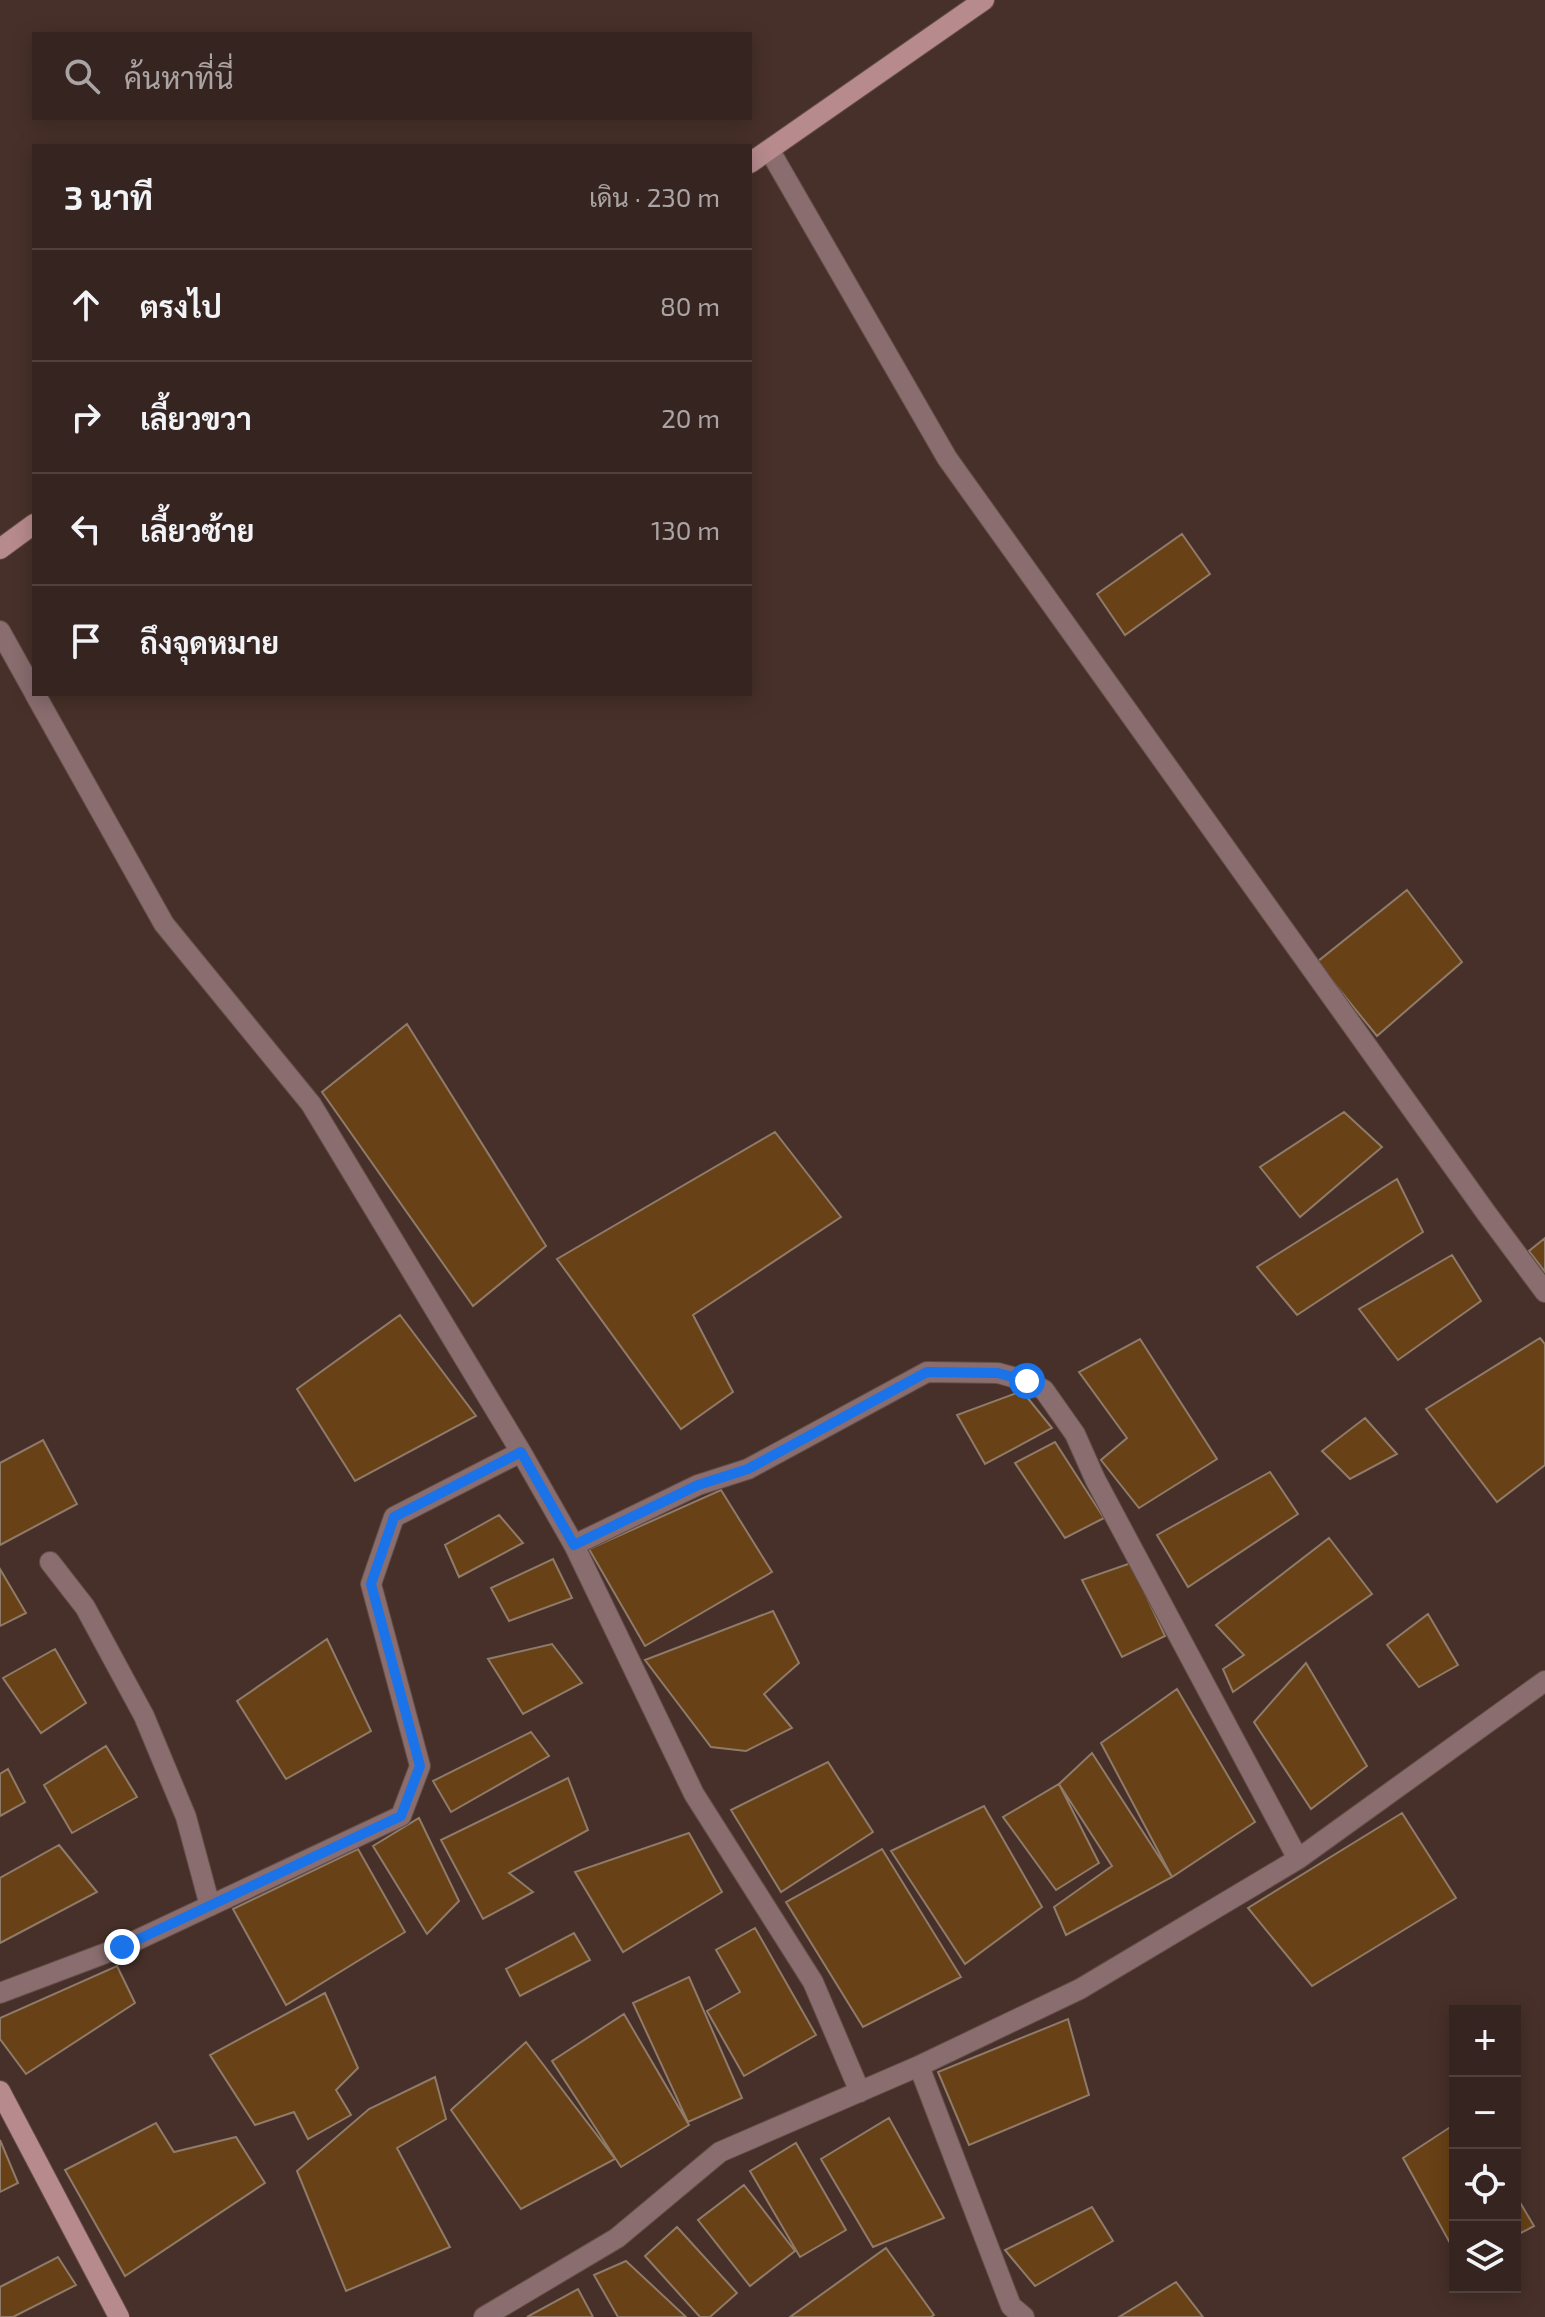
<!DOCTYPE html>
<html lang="th">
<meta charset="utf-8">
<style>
:root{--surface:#35241f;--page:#3d2c28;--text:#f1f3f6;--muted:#aaa4a4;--line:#4f413d}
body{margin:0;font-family:"Exo 2",Sarabun,sans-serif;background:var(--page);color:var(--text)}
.controls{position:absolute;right:24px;bottom:24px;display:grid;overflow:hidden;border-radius:0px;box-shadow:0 4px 20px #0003}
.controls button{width:72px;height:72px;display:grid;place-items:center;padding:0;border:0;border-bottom:2px solid var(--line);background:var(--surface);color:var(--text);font:40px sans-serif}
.stop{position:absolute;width:24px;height:24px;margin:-18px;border:6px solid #1a73e8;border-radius:50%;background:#fff}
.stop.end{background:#1a73e8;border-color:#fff;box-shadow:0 2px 8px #0008}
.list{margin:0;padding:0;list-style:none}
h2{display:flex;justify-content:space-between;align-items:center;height:104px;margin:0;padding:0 32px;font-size:34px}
h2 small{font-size:26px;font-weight:400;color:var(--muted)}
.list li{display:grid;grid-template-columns:52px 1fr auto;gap:24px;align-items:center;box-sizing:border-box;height:112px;padding:0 32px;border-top:2px solid var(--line)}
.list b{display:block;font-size:30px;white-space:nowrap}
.list em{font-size:26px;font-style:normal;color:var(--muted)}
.icon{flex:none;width:44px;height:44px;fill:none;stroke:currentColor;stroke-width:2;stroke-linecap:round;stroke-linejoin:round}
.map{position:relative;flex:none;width:1545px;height:2317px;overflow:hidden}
.search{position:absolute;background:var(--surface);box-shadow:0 4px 20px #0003;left:32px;top:32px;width:720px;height:88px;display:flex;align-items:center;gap:20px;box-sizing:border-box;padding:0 28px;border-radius:0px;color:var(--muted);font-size:30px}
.panel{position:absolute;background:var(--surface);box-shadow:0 4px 20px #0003;left:32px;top:144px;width:720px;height:552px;border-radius:0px}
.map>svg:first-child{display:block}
.building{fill:#694116;stroke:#8f7b69;stroke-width:2}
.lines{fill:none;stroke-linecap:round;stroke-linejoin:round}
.street-casing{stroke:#634e47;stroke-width:22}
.secondary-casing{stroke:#634e47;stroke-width:22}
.street{stroke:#896d6f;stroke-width:20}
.secondary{stroke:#b78b8e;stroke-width:20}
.route{stroke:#1a73e8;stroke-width:10}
</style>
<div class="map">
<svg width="1545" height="2317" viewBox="0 0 1545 2317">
<rect width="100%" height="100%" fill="#473029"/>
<path class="building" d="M1182 534 1210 574 1125 635 1097 594Z
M1407 890 1462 962 1377 1036 1317 962Z
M407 1024 546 1246 473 1306 322 1092Z
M1344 1112 1382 1147 1300 1217 1260 1167Z
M775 1132 841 1217 693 1315 733 1392 681 1429 557 1259Z
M1397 1179 1423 1232 1297 1315 1257 1267Z
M1545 1238V1272L1529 1251Z
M1452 1255 1481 1301 1398 1360 1359 1309Z
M400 1315 476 1416 355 1481 297 1389Z
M1540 1338 1545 1344V1465L1497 1502 1426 1409Z
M1140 1339 1217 1459 1139 1508 1101 1460 1127 1438 1079 1372Z
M1022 1391 1052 1428 985 1464 957 1415Z
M1365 1418 1397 1454 1350 1479 1322 1451Z
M43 1440 77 1504 0 1545V1463Z
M1055 1442 1104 1518 1065 1538 1015 1463Z
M1270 1472 1298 1514 1188 1587 1157 1535Z
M721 1490 772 1572 645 1646 589 1549Z
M499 1515 523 1543 459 1577 445 1545Z
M1329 1538 1372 1594 1233 1692 1223 1669 1244 1655 1216 1625Z
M553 1559 572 1598 509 1621 491 1588Z
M1131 1563 1165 1636 1122 1657 1082 1580Z
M0 1569 26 1613 0 1626Z
M773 1611 799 1663 764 1694 792 1728 746 1751 711 1747 645 1660Z
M1428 1614 1458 1665 1419 1687 1387 1645Z
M327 1639 371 1731 286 1779 237 1701Z
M552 1644 582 1683 523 1714 488 1659Z
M55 1649 86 1703 41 1733 3 1678Z
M1306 1663 1367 1766 1311 1809 1254 1722Z
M1177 1689 1255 1822 1172 1877 1101 1743Z
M531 1732 549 1756 451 1812 433 1781Z
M106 1746 137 1797 72 1833 44 1785Z
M1092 1753 1172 1877 1066 1935 1054 1907 1112 1866 1059 1784Z
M828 1762 873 1832 781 1892 731 1810Z
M8 1769 25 1802 0 1816V1774Z
M568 1778 588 1830 509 1873 533 1892 483 1919 441 1840Z
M1059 1784 1099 1863 1056 1890 1003 1817Z
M984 1806 1042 1907 965 1964 891 1851Z
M1402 1813 1456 1898 1312 1986 1248 1908Z
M419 1818 459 1901 427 1934 373 1846Z
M689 1833 722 1892 623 1952 575 1872Z
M59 1845 97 1892 0 1943V1878Z
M358 1849 405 1932 286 2005 233 1909Z
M882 1849 961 1977 863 2027 786 1902Z
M755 1928 816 2035 744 2076 707 2011 740 1992 716 1950Z
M574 1933 590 1960 520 1996 506 1969Z
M117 1966 135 2003 26 2074 0 2039V2018Z
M689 1977 742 2098 688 2122 633 2003Z
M325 1993 358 2068 336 2090 351 2115 308 2139 294 2112 255 2125 210 2055Z
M624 2014 689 2125 621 2167 552 2061Z
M1068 2019 1089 2095 969 2145 938 2072Z
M526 2042 615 2159 521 2209 451 2110Z
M435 2077 446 2119 397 2148 450 2247 346 2291 297 2171 369 2109Z
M889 2118 944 2218 873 2247 821 2159Z
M156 2123 174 2152 236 2137 265 2183 125 2276 65 2170Z
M1455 2124V2252L1403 2158Z
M0 2140 18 2183 0 2192Z
M796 2143 846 2230 800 2257 750 2171Z
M744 2185 795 2251 750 2286 698 2220Z
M1515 2194 1534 2226 1515 2236Z
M1092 2207 1113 2241 1035 2286 1005 2250Z
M677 2227 737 2293 710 2317H700L645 2256Z
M886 2248 934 2315 931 2317H790Z
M58 2257 76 2285 13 2317H0V2287Z
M626 2261 686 2317H618L594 2275Z
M1176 2282 1203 2317H1119Z
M578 2289 593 2317H527Z"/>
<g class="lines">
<defs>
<path id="street" d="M770 151 947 458 1487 1214 1545 1292
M0 631 34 692
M35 694 164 924 311 1104 521 1452 574 1545 694 1794 813 1982 860 2092
M574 1545 698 1485 748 1469 927 1372 998 1373 1027 1381 1044 1390 1075 1434 1095 1479 1298 1859
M50 1562 85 1607 144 1716 186 1817 210 1906
M0 1993 122 1947 401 1816 420 1766 371 1584 394 1517 521 1452
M919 2066 1011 2306 1024 2317
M484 2317 617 2238 720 2152 919 2066 1080 1989 1298 1859 1545 1681"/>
<path id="secondary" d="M750 163 984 0
M0 549 34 524
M0 2091 119 2317"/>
</defs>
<use href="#street" class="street-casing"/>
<use href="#secondary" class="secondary-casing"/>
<use href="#street" class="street"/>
<use href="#secondary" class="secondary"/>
</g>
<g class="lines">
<path class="route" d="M122 1947 401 1816 420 1766 371 1584 394 1517 521 1452 574 1545 698 1485 748 1469 927 1372 998 1373 1027 1381"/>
</g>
</svg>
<div class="controls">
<button>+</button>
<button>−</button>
<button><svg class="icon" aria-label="locate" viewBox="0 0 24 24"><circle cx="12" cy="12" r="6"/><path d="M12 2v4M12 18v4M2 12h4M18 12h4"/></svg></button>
<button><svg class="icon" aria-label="layers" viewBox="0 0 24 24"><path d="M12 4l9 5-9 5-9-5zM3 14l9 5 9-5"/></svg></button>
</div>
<div class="stop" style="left:1027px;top:1381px"></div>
<div class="stop end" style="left:122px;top:1947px"></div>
<div class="search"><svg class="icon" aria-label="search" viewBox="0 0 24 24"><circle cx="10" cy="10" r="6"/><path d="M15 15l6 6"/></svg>ค้นหาที่นี่</div>
<section class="panel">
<h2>3 นาที<small>เดิน · 230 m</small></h2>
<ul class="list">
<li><svg class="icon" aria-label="ahead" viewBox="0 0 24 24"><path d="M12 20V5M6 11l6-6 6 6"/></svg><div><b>ตรงไป</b></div><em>80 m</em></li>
<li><svg class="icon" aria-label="right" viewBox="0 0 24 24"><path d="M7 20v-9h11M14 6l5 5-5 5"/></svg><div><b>เลี้ยวขวา</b></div><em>20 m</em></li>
<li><svg class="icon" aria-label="left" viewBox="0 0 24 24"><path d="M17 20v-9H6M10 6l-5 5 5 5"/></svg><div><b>เลี้ยวซ้าย</b></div><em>130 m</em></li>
<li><svg class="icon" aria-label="arrive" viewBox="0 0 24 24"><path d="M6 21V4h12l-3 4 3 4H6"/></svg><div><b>ถึงจุดหมาย</b></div></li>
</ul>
</section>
</div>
